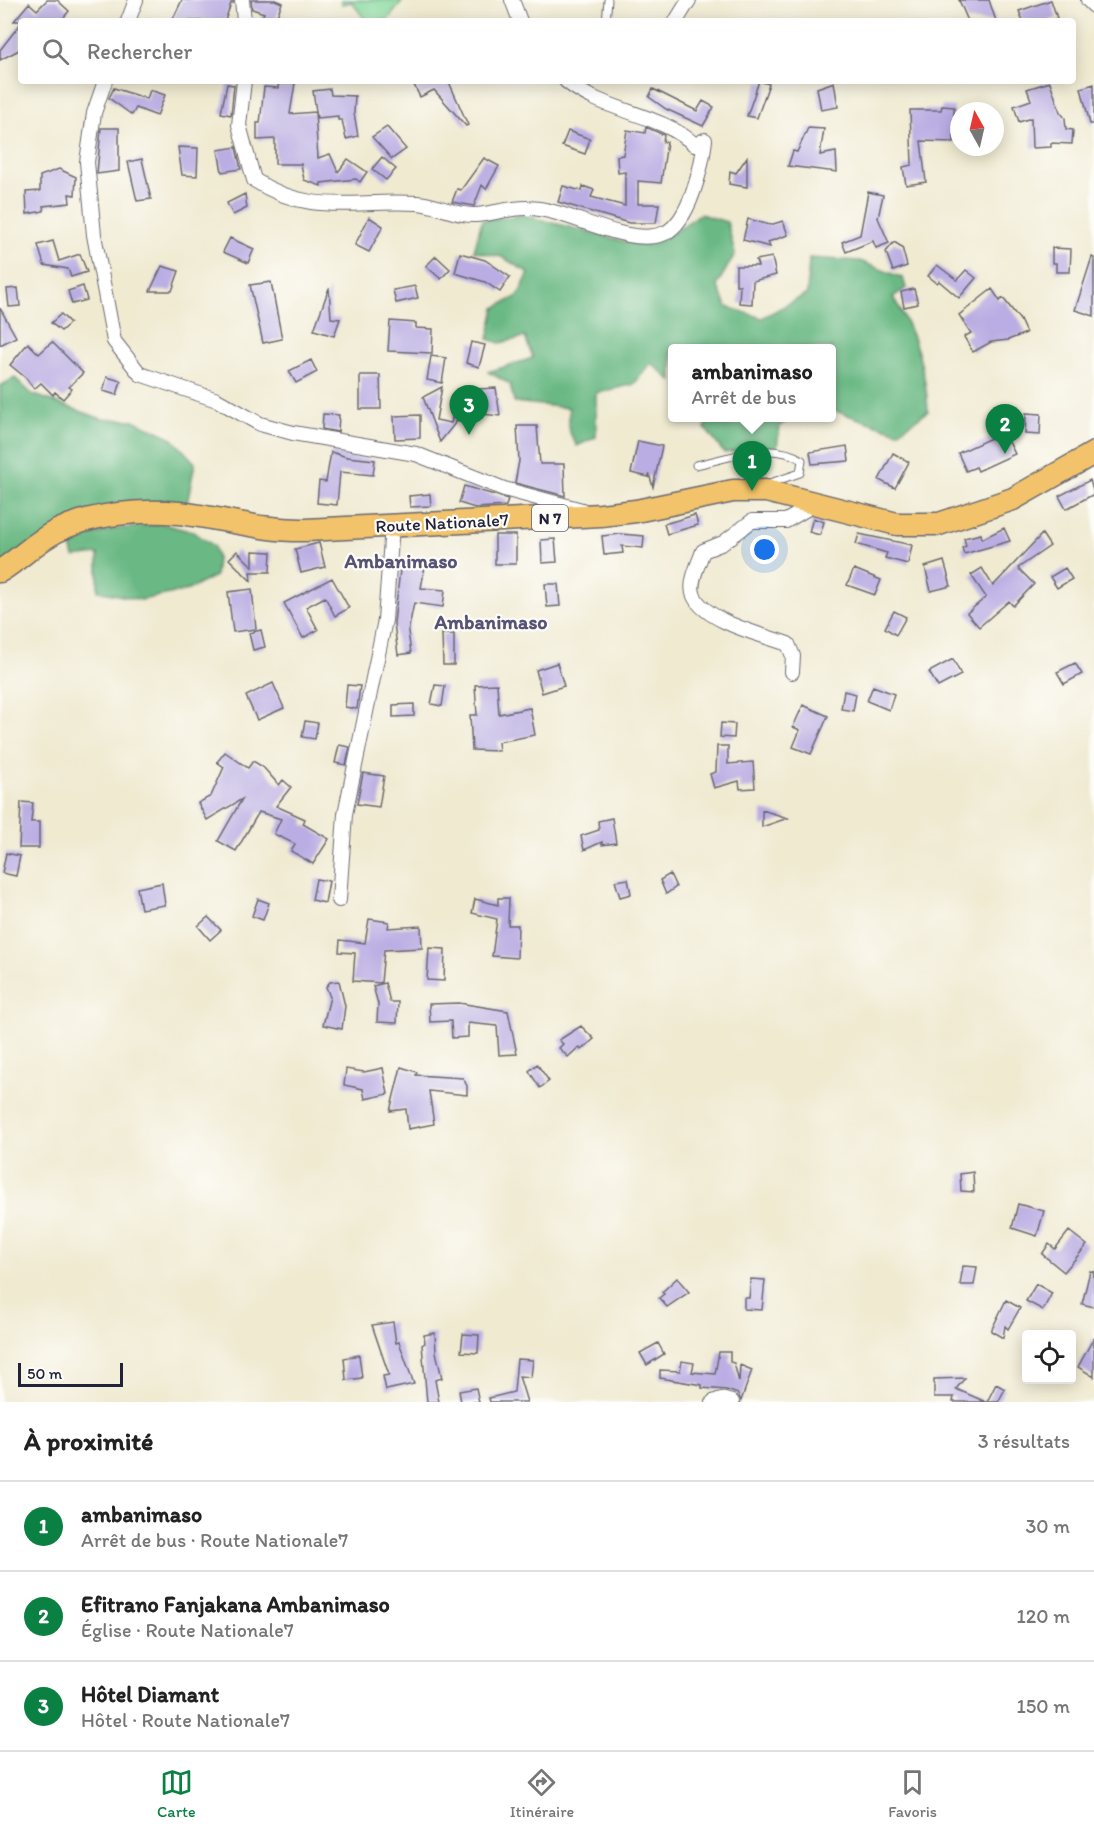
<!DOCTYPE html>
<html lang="fr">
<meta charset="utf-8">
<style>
:root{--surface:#fff;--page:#f6f6f6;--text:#222;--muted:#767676;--line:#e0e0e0;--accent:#0b8043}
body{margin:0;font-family:Itim,sans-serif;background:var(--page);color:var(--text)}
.controls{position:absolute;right:18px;bottom:18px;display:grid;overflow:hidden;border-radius:6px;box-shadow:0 3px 15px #0003}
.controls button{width:54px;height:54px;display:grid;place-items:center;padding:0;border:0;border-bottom:2px solid var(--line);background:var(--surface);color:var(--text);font:30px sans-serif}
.compass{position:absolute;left:950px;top:102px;width:54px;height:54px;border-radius:50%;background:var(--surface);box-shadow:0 3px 15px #0003;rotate:352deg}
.scale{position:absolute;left:18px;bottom:15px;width:105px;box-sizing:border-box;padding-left:6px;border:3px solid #22223b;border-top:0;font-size:16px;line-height:21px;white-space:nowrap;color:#22223b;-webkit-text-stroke:4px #fdfcf7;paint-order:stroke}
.you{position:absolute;left:765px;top:550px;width:21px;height:21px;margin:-15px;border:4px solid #fff;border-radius:50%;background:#1a73e8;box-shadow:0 0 0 9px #1a73e833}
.badge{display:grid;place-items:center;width:39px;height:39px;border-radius:50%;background:var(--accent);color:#fff;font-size:20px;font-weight:700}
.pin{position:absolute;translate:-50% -50px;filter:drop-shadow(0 2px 3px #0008)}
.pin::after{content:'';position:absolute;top:32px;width:21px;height:18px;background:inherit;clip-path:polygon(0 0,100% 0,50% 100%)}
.popup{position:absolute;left:668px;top:344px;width:168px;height:78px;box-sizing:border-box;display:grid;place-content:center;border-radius:6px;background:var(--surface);filter:drop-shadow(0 2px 4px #0005);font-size:20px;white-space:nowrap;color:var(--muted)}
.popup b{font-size:22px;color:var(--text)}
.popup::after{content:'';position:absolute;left:50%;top:100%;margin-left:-12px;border:12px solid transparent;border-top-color:var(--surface)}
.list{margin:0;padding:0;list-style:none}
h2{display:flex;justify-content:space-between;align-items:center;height:78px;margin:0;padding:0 24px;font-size:26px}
h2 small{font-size:20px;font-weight:400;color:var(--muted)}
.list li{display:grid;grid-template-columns:39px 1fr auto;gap:18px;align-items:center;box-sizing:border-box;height:90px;padding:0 24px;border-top:2px solid var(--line)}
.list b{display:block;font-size:22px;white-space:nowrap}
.list p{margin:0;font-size:20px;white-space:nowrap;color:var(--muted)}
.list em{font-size:20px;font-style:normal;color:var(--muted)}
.icon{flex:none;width:33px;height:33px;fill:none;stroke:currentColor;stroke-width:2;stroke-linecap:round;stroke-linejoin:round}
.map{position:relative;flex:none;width:1094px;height:1402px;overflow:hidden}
.search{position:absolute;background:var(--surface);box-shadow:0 3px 15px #0003;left:18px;right:18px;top:18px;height:66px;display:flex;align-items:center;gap:15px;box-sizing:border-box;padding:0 21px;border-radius:6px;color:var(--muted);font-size:22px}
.sheet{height:348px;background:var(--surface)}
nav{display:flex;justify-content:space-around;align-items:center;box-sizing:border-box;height:84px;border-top:2px solid var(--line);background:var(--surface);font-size:16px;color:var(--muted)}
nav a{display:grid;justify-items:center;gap:3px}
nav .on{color:var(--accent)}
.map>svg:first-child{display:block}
.green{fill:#84d99c;stroke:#537e6c;stroke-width:1.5}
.forest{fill:#6bb984;stroke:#466e60;stroke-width:1.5}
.building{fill:#baade3}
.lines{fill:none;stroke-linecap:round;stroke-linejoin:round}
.service-casing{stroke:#6a6870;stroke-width:9}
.minor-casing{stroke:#6a6870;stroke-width:16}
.primary-casing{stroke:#6a6870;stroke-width:25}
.service{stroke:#fff;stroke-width:7}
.minor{stroke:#fff;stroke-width:14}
.primary{stroke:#f2c36a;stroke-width:22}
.labels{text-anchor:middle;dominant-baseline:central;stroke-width:4.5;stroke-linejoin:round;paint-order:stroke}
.shield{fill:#fdfcf7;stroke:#646373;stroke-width:1.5}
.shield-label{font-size:16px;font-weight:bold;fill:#22223b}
.street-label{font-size:18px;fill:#22223b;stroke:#fdfcf7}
.neighbourhood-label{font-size:20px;font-weight:bold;fill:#575376;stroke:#fdfcf7}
</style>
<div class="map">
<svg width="1094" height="1402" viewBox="0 0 1094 1402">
<rect width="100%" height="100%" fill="#fdfcf7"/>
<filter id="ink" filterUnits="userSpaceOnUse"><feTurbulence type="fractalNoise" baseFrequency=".0167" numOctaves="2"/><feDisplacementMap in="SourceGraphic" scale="12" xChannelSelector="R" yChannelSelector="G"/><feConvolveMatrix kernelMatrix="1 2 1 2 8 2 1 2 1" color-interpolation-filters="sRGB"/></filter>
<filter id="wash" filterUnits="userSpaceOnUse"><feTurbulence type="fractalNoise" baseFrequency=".008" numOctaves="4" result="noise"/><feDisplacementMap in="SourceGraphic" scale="24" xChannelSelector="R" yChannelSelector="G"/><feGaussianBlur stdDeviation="1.35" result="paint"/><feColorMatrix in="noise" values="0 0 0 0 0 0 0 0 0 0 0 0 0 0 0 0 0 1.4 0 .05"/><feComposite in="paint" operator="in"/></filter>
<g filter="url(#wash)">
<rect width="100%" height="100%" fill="#f0ead1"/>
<path class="green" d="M341 0H403L387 21H366L352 2 342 4Z"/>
<path class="forest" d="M700 214 727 222 735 254 717 285 727 307 762 318 807 294 809 258 860 261 903 278 906 288 893 297C915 333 926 370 928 411L898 432 832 410 831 348H672V381L651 363 634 384 596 393V437L577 446 569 431V408L514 402 510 384 488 372 533 358 525 337 500 343 488 339 495 308 518 296 529 273 502 257 474 251 482 220 523 215 642 246 664 239Z
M15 378 32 394 102 419 133 420 171 437 195 463 186 509H113L0 570V386Z
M707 418H793L780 425 777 447 724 453 705 428Z
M163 524 193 532 214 546 217 559 215 576 188 590 141 600 98 591V554L74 557 70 542 115 529Z"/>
<g id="blocks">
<path class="building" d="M47 0H57L69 11 61 21H14L29 3 37 10Z
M182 0H233V3H231L225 21H172Z
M251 0H275L282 3 275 21H260L264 13 252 9Z
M959 0H989L996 21H968Z
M1051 0 1057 18 1049 21H1023L1019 11Z
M21 23V49L0 60V50Z
M279 81 295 83 290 114 315 112 318 158 330 154 338 172 348 159 367 172 360 182 356 179 321 183V186L304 180 301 164H275V139L257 140V123H260L264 87 278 88Z
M412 81H452L449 82 468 125 466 126 434 90 420 97Z
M759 81 769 84 757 118 747 116Z
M834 82 838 107 821 110 817 88Z
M1050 82 1060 112 1065 118 1066 129 1073 130 1072 144 1051 143V147L1032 148 1031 118 1019 122 1014 106 1031 100 1027 89Z
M227 84 234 85 231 115 221 113Z
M1094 84V124H1090L1081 88Z
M114 88 147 99 150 90 165 95 157 116 136 108 132 115 109 98Z
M330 89 331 95 355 96 354 113 358 136 346 139 342 120H338V116L317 118 313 91Z
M653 89 697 111 703 101 714 107 703 126 666 109 649 97Z
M942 106 954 107V142L921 141 926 182 906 185 903 167 912 165 910 110H941Z
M387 127 406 149 392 159 372 137Z
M646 127 664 135 663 142H667L661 183 638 181V204H659L656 223H629L558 202 563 186 582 191 583 186 594 190 591 197 625 206V172L618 173 617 156 623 155 627 130 645 133Z
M101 128H119V171L97 174Z
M808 128 824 129 820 155 836 152 837 172 788 166 793 151 797 152Z
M568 131 590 139 585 154 562 146Z
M178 147 198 148 197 176 182 175Z
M236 147 241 169 222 172 218 150Z
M382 157 396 169 386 180 372 169Z
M747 157V187L729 184 730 171 736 173Z
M484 158 499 166 486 189 482 185 474 206 452 202 457 189 461 190Z
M142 159 151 199 137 201 128 162Z
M59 169 76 177 75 195 69 194 70 203 43 206 44 211 27 214 26 192 40 191V176Z
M868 192 883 195 878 218 889 243 876 248 873 241 846 252 842 242 860 235Z
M245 194 247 208 233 215 227 203Z
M369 217 383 226 369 252 355 245Z
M748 219 770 225 783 221 788 235 768 242 770 247 743 240Z
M230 238 254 249 248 263 223 252Z
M53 241 59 261 80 254 87 272 71 277 68 269 44 265 38 245Z
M894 242 902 247 907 266 893 271 886 252Z
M1052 248 1071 249 1070 272H1056V263H1052Z
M460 253 485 260 510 277 500 292 485 282 455 273Z
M436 256 450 269 441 279 426 266Z
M772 257 776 275 753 281 752 304 739 303 740 285H736V266H758L756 260Z
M1092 257 1094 258V316L1075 310Z
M937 265 957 280 966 270 976 278 959 298 939 281 937 283 928 276Z
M162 266 179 271 172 291H150Z
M271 282 282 339 263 343 250 285Z
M83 286 87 300 72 304 68 291Z
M415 286 418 298 396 303 393 290Z
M18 288 20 306 9 307 7 289Z
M329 288 331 318 340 319 334 336 314 330Z
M914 289 918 304 904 307 901 292Z
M992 289 1000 301 1003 298 1020 320 1026 333 1008 340 991 342 973 352 964 337 971 333 959 315Z
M0 308 16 337 0 345Z
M61 314 70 323 61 331 51 323Z
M390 321 416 323V328L433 329 432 353 388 351Z
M52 342 83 373 69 387 72 389 63 399 55 392 53 395 41 383 34 389 26 378 10 365 28 343 39 354Z
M471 342 485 345 479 367 466 363Z
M431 356 446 358 442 383 427 380Z
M311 360 317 372 296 383 289 371Z
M360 375H380L381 409H360Z
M107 377 121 381 117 395 103 391Z
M442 387 436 420 451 423 458 393 478 389 496 388 500 416 464 412 440 442 423 397Z
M1026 413 1041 414 1040 435 1025 434Z
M323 414 339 415 338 432 322 429Z
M420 415V438L395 439 394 416Z
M517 426H537L540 464H564L565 496 515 483 519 461Z
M1004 432 1015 454 978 471 976 467 966 471 958 453Z
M638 441 662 446 653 487 649 474V477L631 473Z
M847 446 849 461 812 464 810 452Z
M331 452 347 457 375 460 373 475 340 472 337 505 317 503 319 481 326 482Z
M893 453 909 462 895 488 879 480Z
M1090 480 1094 494 1066 509 1059 496Z
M464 486 508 499 506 506 475 508 459 503Z
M430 494 431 506 410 507 409 496Z
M695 515 698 525 667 534 664 524Z
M813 518 824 522 820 535 809 532Z
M1004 528 1010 541 964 554 962 548 966 546 964 538 981 534 982 539Z
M621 534 644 536 643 548 622 546 623 553 604 555 602 536Z
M859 534 912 545 908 564 885 558 887 553 856 544Z
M1042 534 1050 546 1018 568 1034 584 1013 606 1009 601 979 627 967 613 986 597 971 575 982 568 993 586Z
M495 535H516V564H495Z
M555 539 557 562 542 563 541 540Z
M319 543 325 567 301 573 295 549Z
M237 551 253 567V551L271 552 270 572H250L251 581 229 559Z
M401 561 425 566 421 588 445 590 443 607 414 603 408 632 411 653 398 655 394 623Z
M944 561 951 586 931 591 925 567Z
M1065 568 1072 579 1057 588 1050 577Z
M854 569 881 580 875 595 847 585Z
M332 578 349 608 335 616 325 597 306 607 318 630 303 638 284 603Z
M545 584H558L560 606 547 607Z
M252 589 256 629 233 632 228 592Z
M894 611 906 617 896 635 885 628Z
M261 630 265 647 253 650 249 633Z
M442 634H454V665H443Z
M953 659 961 675 938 687 929 672Z
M557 663 564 686 542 693 536 670Z
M1075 663 1082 674 1064 684 1057 672Z
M273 683 284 708 257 720 246 696Z
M497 684 499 714 530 708 535 735 498 742 499 751 472 750 470 715H477L475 685Z
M347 685 360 686 357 709 345 707Z
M435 685 445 686 442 706 431 704Z
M873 686 894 694 889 710 867 701Z
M844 691 856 694 853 711 841 709Z
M414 704V716L393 717V705Z
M803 705 828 716 811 754 793 747 800 730 793 727Z
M305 721 318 723 315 739 302 737Z
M721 723 735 724 734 738 720 737Z
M339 745 350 747 346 765 335 763Z
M717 746H728V764L753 762 755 788 740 789 739 781 714 788 710 774 716 772Z
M225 752 248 768 253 761 263 767 279 785 283 780 291 787 276 806 305 819 303 824 329 839 313 864 291 851 295 844 274 834 281 819 259 812 236 851 218 841 242 799 207 820 198 803 211 796 224 767 217 762Z
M363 773 384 776 379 807 357 804Z
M21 802 33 803 31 822H39V848H19Z
M762 810 788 818 762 827Z
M612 818 616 843 602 845V842L584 850 581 836 599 830 598 821Z
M6 853 20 856 16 876 2 873Z
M670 874 676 887 666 894 660 880Z
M316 879 329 881 325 903 312 900Z
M628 879 631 894 620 897 615 881Z
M162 883 165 905 141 909 137 888Z
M498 898H509L508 925H518L517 958 492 956 497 919 472 913 475 899 498 905Z
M258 899 269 903 263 920 252 916Z
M208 917 221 930 210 940 198 926Z
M369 919 389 922 388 928 421 926 422 948 384 950 381 983 353 981 355 953 339 952 340 940 365 943Z
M429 948 445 949 444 981 427 980Z
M339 981 345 1006 342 1029 323 1025 330 997 326 987 330 982Z
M385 983 390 1002H398L397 1023 377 1022 378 1004 373 986Z
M459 1003 508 1011 517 1054 499 1055 497 1026 468 1023V1037L452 1038 451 1021 430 1022 429 1004Z
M581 1026 594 1039 581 1050 579 1047 568 1057 559 1048 563 1044 559 1040Z
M537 1064 549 1081 540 1088 529 1071Z
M401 1067 417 1072 416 1075 463 1078 467 1086V1095L429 1091 434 1124 408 1129 406 1109 390 1111Z
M383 1068 388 1094 365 1099 363 1089 344 1085 346 1069 364 1072Z
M973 1172 974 1192 961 1191 960 1174Z
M1018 1204 1044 1211 1037 1236 1012 1228Z
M1069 1231 1087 1245 1064 1272 1042 1254 1049 1244 1055 1249Z
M963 1266 977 1267 974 1285H960Z
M1090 1271 1094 1272V1307L1082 1304Z
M677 1278 689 1292 667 1307 659 1298 664 1294 662 1292Z
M751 1279 765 1280 762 1310 744 1309V1298H749Z
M1036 1284 1052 1293 1043 1310 1026 1301Z
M1006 1300 1020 1308 1008 1329 1005 1326 1003 1338 991 1331Z
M393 1322 396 1343 399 1342 414 1384 386 1390 383 1376 389 1375 372 1325Z
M435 1333 436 1352 442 1378 435 1380 439 1402H427L422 1345 425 1343 424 1335Z
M463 1334 479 1335 478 1353 461 1352Z
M1094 1337V1377L1078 1367Z
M658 1343 664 1354 647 1365 640 1353Z
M719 1352H730V1362L734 1363 739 1382 740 1365 752 1370 741 1401 738 1394 727 1390 702 1388V1385L660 1378V1370L680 1371 682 1361 694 1363 692 1372 715 1374Z
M359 1355 362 1378 346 1380 344 1358Z
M517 1359 533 1360 531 1377 519 1376 527 1402H490L489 1398 514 1392Z
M965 1378 956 1389 986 1402H953L954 1397H934V1379Z
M996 1384 1005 1389 998 1402H987Z
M476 1388 479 1402H461L459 1391Z"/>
</g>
</g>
<g filter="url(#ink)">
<use href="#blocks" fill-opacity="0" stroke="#6a6870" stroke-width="1.5"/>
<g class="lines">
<defs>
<path id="service" d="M606 21 608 0
M696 465C728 459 771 440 802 460L800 473 773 482 768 488"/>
<path id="minor" d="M242 0 244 21
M512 0 520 21
M1088 0 1094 6
M128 21 136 0
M676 21 689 0
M105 81 94 113 87 162 94 235 114 341 140 374 217 400 260 424 293 433 416 454 504 489 582 510
M244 81 239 125 254 180C312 217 354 199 417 203 437 204 455 216 475 215 493 214 510 207 529 208 569 209 629 249 665 233 690 221 702 166 705 140
M566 81C603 112 659 112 695 145L705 140
M792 672 793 656 788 644C763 635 706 622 694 596 688 584 699 563 703 551L723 543 752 521H786L815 504
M339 900 345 814 385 620 392 526
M713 1402 721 1399 732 1402"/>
<path id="primary" d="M0 571C20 559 36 541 57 531 91 514 141 509 179 513 223 518 261 531 306 530L601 515 636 511 733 491H766L897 524H939L1013 499 1094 453"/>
</defs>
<use href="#service" class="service-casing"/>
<use href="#minor" class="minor-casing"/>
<use href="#primary" class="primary-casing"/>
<use href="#service" class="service"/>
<use href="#minor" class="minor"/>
<use href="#primary" class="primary"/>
</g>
</g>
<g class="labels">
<rect class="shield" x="532" y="505" width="36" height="26" rx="4.5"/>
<g class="shield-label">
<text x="550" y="518">N 7</text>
</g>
<g class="street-label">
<text transform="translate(442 523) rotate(-3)">Route Nationale7</text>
</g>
<g class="neighbourhood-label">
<text x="401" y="561">Ambanimaso</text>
<text x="491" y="622">Ambanimaso</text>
</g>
</g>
</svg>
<div class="controls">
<button><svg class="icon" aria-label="locate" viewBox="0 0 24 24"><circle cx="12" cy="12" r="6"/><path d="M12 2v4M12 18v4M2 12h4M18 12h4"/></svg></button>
</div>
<svg class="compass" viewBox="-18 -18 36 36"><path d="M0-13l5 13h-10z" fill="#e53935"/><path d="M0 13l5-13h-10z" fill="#767676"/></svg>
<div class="scale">50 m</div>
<div class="you"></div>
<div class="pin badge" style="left:752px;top:491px">1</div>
<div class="popup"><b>ambanimaso</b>Arrêt de bus</div>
<div class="pin badge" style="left:1005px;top:454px">2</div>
<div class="pin badge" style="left:469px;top:435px">3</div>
<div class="search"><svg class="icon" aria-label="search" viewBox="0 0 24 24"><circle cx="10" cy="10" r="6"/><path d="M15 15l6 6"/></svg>Rechercher</div>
</div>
<section class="sheet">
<h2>À proximité<small>3 résultats</small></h2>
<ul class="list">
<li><span class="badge">1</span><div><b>ambanimaso</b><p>Arrêt de bus · Route Nationale7</p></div><em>30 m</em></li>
<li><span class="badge">2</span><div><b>Efitrano Fanjakana Ambanimaso</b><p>Église · Route Nationale7</p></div><em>120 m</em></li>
<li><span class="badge">3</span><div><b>Hôtel Diamant</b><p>Hôtel · Route Nationale7</p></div><em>150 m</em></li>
</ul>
</section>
<nav>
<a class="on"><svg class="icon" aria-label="map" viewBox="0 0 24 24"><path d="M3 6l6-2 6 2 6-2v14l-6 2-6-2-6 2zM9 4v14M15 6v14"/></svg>Carte</a>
<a><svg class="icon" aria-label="directions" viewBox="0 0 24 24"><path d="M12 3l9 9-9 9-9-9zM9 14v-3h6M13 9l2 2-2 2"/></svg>Itinéraire</a>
<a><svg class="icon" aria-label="saved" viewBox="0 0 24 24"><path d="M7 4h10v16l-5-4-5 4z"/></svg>Favoris</a>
</nav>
